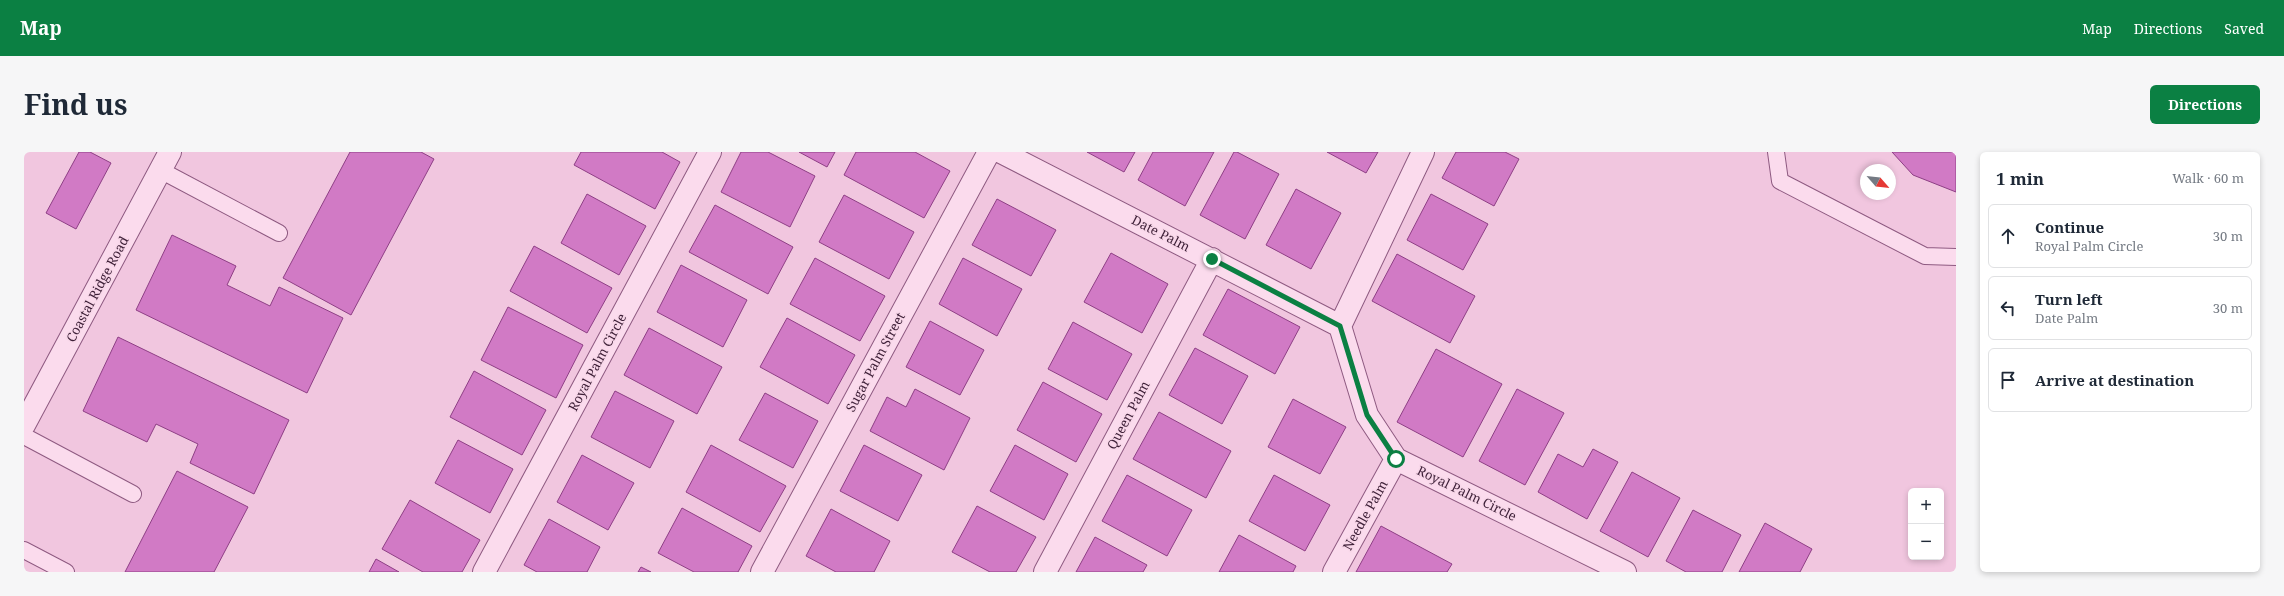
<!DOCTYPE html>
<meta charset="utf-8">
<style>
:root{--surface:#fff;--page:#f6f6f7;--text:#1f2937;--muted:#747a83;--line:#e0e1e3;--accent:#0b8043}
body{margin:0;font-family:"Noto Serif",serif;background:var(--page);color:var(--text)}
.controls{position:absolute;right:12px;bottom:12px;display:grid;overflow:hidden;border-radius:6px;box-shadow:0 2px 6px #0003}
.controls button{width:36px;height:36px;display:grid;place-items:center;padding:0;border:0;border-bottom:1px solid var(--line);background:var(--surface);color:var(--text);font:20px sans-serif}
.compass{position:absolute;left:1836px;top:12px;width:36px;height:36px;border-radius:50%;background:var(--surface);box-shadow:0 2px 6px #0003;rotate:118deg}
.stop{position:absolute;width:12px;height:12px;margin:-9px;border:3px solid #0b8043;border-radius:50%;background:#fff}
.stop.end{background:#0b8043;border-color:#fff;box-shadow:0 1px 4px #0008}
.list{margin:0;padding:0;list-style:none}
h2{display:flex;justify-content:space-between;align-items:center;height:52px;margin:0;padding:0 16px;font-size:17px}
h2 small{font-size:13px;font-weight:400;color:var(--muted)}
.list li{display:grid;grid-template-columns:26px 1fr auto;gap:12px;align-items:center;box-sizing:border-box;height:64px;margin:0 8px 8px;padding:0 8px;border:1px solid var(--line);border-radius:6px}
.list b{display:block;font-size:15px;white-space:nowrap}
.list p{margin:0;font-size:13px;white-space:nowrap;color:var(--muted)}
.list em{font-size:13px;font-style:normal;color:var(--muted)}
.icon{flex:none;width:22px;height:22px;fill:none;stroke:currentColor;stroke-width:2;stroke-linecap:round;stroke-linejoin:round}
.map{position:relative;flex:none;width:1932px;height:420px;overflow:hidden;border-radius:6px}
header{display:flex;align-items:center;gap:24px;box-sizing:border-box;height:56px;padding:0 20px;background:var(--accent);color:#fff}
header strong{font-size:19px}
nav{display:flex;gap:22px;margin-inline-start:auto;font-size:14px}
.intro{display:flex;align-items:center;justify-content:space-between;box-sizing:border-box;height:96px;padding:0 24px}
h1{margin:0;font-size:28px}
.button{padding:10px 18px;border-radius:6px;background:var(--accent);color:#fff;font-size:14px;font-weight:700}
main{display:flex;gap:24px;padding:0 24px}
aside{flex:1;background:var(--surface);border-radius:6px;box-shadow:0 2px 6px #0003}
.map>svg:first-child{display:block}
.building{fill:#d17ac5;stroke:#8e3f85}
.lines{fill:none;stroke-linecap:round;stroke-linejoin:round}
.lane-casing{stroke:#8e5a81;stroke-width:18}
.street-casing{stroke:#8e5a81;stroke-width:24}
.lane{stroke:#fbdbed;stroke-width:16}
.street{stroke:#fbdbed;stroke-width:22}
.route{stroke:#0b8043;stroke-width:5}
.labels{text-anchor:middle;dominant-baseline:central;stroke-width:3;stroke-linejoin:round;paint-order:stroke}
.street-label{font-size:13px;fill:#3d1f37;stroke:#f8d7e9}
</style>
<header>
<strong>Map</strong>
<nav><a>Map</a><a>Directions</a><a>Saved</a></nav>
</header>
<div class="intro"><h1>Find us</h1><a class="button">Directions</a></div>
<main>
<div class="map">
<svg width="1932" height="420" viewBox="0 0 1932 420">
<rect width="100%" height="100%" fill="#f1c6df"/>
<path class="building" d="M55 0H66L87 11 52 77 22 61Z
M326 0H397L410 7 327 163 259 126Z
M557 0H638L656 10 631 57 550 13Z
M717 0H744L791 24 766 75 697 40Z
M775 0H811L803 15Z
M832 0H891L926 19 900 66 820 23Z
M1063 0H1111L1100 20Z
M1129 0H1190L1161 54 1114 28Z
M1210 0H1213L1255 22 1221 87 1176 63Z
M1303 0H1354L1342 21Z
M1432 0H1481L1495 7 1470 54 1418 26Z
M1868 0H1932V40L1889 23Z
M1272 37 1317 61 1287 117 1242 93Z
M563 42 622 74 595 123 537 91Z
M1407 42 1464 72 1439 118 1383 88Z
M820 43 890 80 865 127 795 90Z
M973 47 1032 78 1007 124 948 93Z
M691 53 769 95 744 142 665 100Z
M148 83 212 114 203 133 246 154 255 135 319 166 283 241 112 158Z
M510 94 588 136 563 181 486 139Z
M1087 101 1144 132 1118 181 1060 150Z
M1373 102 1451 144 1426 191 1348 149Z
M791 106 861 144 836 189 766 152Z
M939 106 998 137 973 184 915 152Z
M657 113 723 148 699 195 633 160Z
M1204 137 1276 175 1251 222 1179 183Z
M484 155 559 193 532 246 457 208Z
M763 166 831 203 804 252 736 215Z
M906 169 960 198 936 243 882 215Z
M1049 170 1108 202 1083 248 1024 217Z
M625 176 698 215 673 262 600 223Z
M94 185 265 268 230 342 166 311 174 292 132 272 123 290 59 259Z
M1171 196 1224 224 1198 272 1145 243Z
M1412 197 1478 232 1439 305 1373 270Z
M450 219 522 258 498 303 426 265Z
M1019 230 1078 262 1052 310 993 278Z
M891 237 946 266 920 318 846 279 863 245 882 255Z
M1493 237 1540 261 1501 333 1455 309Z
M591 239 650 269 626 316 567 285Z
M741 241 794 269 769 316 715 288Z
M1269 247 1322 275 1296 322 1244 295Z
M1135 260 1207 299 1182 346 1109 307Z
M434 288 489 317 466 361 411 331Z
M687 293 762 334 736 380 662 340Z
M840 293 898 323 874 369 816 339Z
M991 293 1044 322 1020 368 966 339Z
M1569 297 1594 310 1563 367 1514 340 1534 302 1559 315Z
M558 303 610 331 584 378 533 350Z
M153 319 224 355 190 420H101Z
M1608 320 1656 346 1624 405 1576 379Z
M1103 323 1168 358 1143 404 1078 369Z
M1250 323 1306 353 1281 399 1225 369Z
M386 348 456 388 438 420H399L358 397Z
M953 354 1012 385 992 420H966L928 400Z
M658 356 728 394 714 420H670L634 401Z
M807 357 866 389 850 420H812L782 404Z
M1669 358 1717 383 1698 420H1662L1642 409Z
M525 367 576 395 563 420H513L500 413Z
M1741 371 1788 397 1776 420H1715Z
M1357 374 1428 412 1423 420H1332Z
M1215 383 1272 414 1269 420H1195Z
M1071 385 1123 413 1119 420H1052Z
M352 407 375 420H345Z
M617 415 627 420H614Z"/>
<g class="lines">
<defs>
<path id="lane" d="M1752 0 1756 29 1901 104 1932 105
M136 18 255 81
M0 284 109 342
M0 398 42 420"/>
<path id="street" d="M977 0 1316 174
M1399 0 1316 174 1343 263 1372 307 1601 420
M0 273 146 0
M460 420 686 0
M738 420 965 0
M1021 420 1188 107
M1310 420 1372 307"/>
</defs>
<use href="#lane" class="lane-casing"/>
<use href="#street" class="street-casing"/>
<use href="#lane" class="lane"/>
<use href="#street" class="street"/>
</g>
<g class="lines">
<path class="route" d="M1188 107 1316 174 1343 263 1372 307"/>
</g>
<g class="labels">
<g class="street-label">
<text transform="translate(1137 81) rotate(27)">Date Palm</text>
<text transform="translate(73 137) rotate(-62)">Coastal Ridge Road</text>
<text transform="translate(573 210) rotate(-62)">Royal Palm Circle</text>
<text transform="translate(851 210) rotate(-62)">Sugar Palm Street</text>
<text transform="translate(1104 263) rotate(-62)">Queen Palm</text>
<text transform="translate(1443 341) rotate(26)">Royal Palm Circle</text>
<text transform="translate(1341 363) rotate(-61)">Needle Palm</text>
</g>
</g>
</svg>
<div class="controls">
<button>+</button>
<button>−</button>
</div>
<svg class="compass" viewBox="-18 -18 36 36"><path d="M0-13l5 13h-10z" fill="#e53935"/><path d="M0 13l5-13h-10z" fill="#747a83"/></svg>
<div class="stop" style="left:1372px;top:307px"></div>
<div class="stop end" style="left:1188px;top:107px"></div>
</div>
<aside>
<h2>1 min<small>Walk · 60 m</small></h2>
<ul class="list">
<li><svg class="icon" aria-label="ahead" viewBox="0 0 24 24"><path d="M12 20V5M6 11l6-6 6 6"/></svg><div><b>Continue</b><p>Royal Palm Circle</p></div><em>30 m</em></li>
<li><svg class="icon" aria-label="left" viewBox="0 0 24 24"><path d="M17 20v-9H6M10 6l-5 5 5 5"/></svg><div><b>Turn left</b><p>Date Palm</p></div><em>30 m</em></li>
<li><svg class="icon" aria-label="arrive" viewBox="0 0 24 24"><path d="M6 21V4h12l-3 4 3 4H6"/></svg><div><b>Arrive at destination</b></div></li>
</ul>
</aside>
</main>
